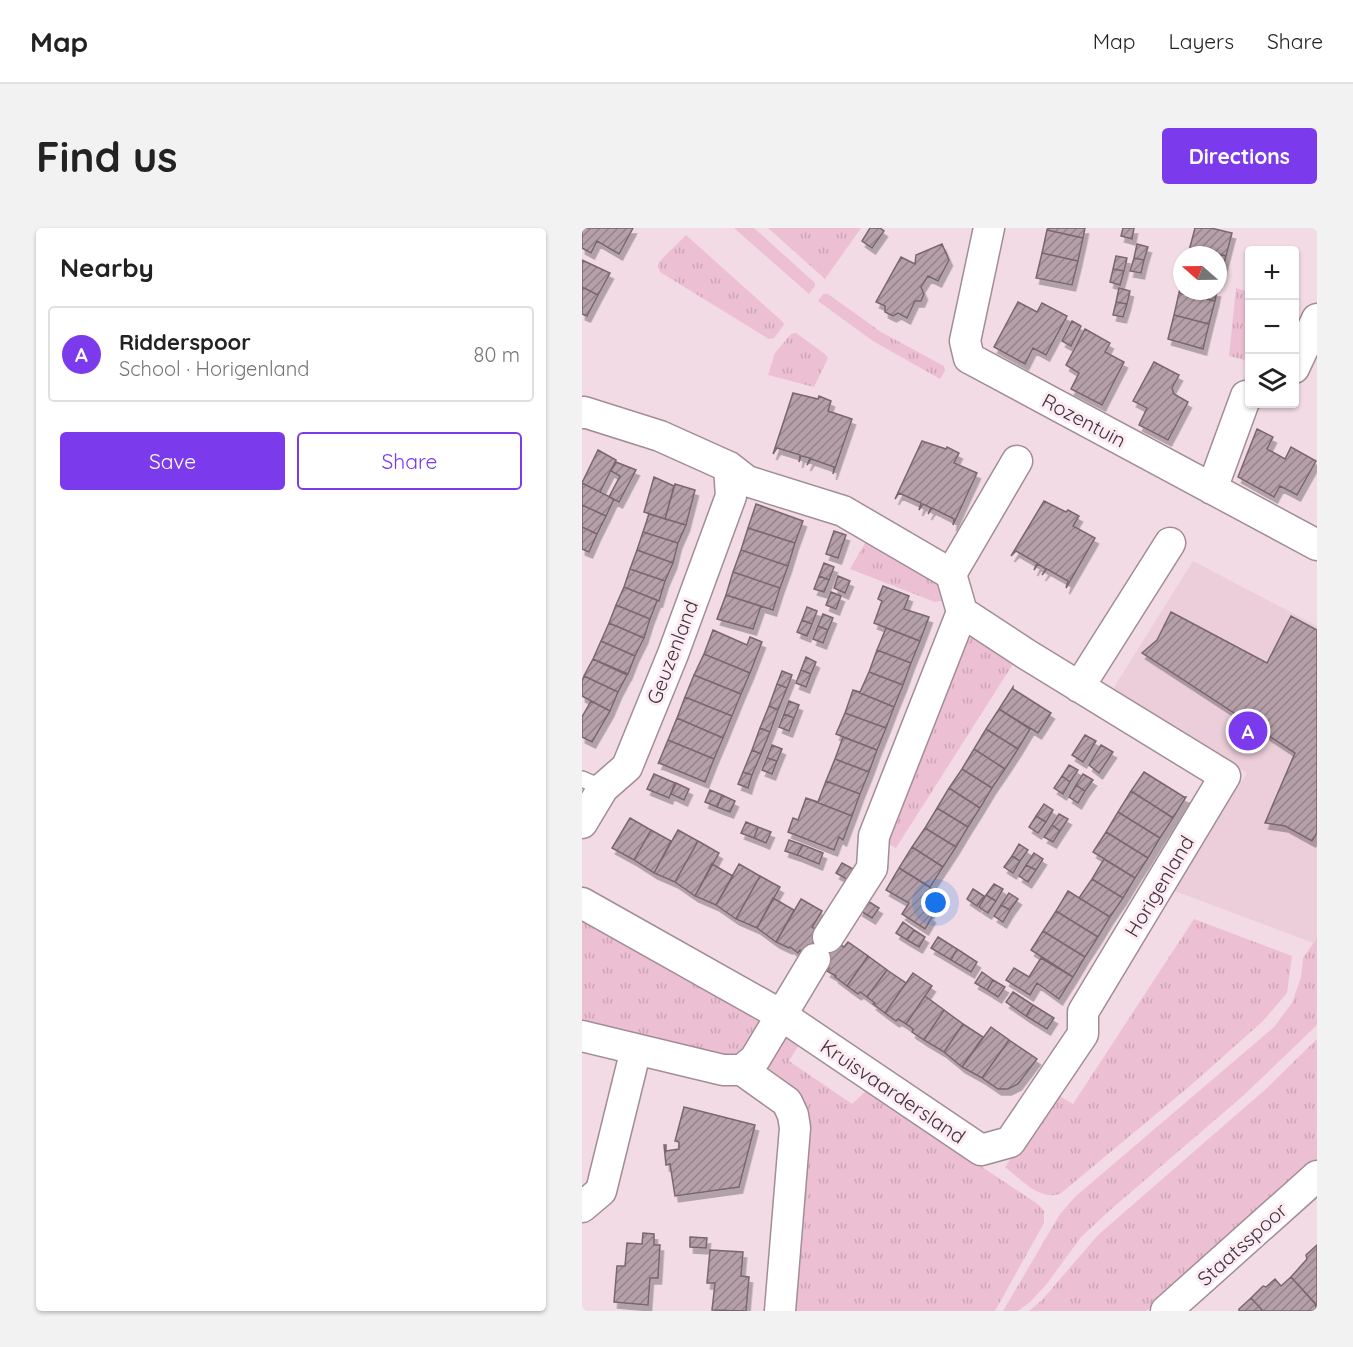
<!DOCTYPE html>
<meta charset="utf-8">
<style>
:root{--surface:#fff;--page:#f2f2f2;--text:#222;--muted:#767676;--line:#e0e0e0;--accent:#7c3aed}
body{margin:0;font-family:Quicksand,sans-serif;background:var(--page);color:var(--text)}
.controls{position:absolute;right:18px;top:18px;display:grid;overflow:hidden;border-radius:6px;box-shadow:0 2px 4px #0004}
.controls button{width:54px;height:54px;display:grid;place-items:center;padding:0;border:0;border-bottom:2px solid var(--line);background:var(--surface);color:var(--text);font:30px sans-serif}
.compass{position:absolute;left:591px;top:18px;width:54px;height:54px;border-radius:50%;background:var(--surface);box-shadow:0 2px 4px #0004;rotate:290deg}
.you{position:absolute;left:354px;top:675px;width:21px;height:21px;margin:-15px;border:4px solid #fff;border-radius:50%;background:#1a73e8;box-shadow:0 0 0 9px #1a73e833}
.badge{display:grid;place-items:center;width:39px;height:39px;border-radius:50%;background:var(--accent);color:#fff;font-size:20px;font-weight:700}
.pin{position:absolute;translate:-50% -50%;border:3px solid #fff;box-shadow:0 2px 6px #0006}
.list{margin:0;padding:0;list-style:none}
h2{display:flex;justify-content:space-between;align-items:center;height:78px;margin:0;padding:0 24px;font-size:26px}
h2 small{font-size:20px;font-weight:400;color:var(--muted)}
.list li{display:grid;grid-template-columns:39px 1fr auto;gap:18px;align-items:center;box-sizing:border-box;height:96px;margin:0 12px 12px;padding:0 12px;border:2px solid var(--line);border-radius:6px}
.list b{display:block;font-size:22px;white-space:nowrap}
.list p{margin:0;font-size:20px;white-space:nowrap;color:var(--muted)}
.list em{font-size:20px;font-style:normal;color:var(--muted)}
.actions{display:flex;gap:12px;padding:18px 24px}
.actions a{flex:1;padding:14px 0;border:2px solid var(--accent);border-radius:6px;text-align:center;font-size:21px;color:var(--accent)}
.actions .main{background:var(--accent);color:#fff}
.icon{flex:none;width:33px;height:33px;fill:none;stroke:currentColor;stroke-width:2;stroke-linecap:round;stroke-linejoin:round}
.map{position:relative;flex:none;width:735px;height:1083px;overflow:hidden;border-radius:6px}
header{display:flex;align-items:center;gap:36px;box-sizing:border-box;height:84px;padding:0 30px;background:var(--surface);border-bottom:2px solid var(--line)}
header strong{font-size:28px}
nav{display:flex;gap:33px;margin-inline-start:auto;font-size:21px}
.intro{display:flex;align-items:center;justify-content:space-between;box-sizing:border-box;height:144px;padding:0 36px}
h1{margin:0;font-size:42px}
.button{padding:15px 27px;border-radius:6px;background:var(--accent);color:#fff;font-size:21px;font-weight:700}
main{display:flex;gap:36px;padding:0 36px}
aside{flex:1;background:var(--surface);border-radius:6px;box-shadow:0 2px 4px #0004}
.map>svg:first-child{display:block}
.built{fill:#eccdda}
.grass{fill:url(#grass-tufts)}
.building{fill:url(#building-hatch);stroke:#7a666f;stroke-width:1.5;filter:url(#shadow)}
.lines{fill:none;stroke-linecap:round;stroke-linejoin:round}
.lane-casing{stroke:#a28d96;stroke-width:18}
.street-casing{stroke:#a28d96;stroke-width:33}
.lane{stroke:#fff;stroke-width:15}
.street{stroke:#fff;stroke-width:30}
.labels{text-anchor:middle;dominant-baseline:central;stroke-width:6;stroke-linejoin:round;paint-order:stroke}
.street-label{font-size:20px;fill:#3c3437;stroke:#fdeaf2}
</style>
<header>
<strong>Map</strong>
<nav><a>Map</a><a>Layers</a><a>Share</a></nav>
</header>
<div class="intro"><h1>Find us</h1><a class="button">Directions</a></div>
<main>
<aside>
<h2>Nearby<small></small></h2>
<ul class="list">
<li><span class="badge">A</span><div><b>Ridderspoor</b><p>School · Horigenland</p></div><em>80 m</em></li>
</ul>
<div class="actions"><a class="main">Save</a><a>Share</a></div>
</aside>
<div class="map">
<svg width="735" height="1083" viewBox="0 0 735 1083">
<defs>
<pattern id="grass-tufts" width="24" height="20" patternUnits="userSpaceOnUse" patternTransform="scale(1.5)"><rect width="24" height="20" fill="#edbfd3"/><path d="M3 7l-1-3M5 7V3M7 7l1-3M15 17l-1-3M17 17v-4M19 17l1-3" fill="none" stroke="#cca5b6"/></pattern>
<pattern id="building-hatch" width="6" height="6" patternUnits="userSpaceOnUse" patternTransform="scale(1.5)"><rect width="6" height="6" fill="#b59fa8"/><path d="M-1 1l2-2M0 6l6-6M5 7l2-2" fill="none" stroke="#94828a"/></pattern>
<filter id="shadow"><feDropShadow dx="3.5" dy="6" stdDeviation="0" flood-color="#0004"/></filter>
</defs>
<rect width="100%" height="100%" fill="#f2dbe5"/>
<path class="built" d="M611 333 735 398V710L731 715 590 662 665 545 531 461Z"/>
<path class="grass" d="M152 0H172L233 55V58L227 66Z
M186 0H279L243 51Z
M104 7 201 94 202 97 192 110 187 111 78 44 76 38 77 34Z
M654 60 667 64V133L647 128Z
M241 66H246L299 104 362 138 363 143 358 151 291 113 236 73Z
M214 105 243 126 246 130 232 159 186 147 193 125 209 106Z
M287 308 356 353 369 371 353 374 268 341Z
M386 405 436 428 314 620 305 615Z
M0 685 177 791C176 807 163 825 149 832L0 798Z
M612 691 710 728 705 765 681 793 609 857 478 966C457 973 439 951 423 939L474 866 491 876Z
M735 710V797L662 867 527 983 499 1009 464 1057 448 1074 436 1083H421L478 986 494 968 692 799 710 775 719 749 721 730Z
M204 805 220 812 207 833 270 876 285 862 457 977 462 983V995L413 1083H204L220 882 178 844Z
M735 811V939L564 1083H447L460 1072 516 1007 685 860Z"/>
<path class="building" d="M0 0H51L37 26 15 13 9 25 0 20Z
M288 0H298L302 3 290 20 280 13Z
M466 0H503L501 10 465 2Z
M541 0H552L550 11 539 8Z
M613 0H629L650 5 644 28 608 19Z
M465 2 501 10 496 33 460 25Z
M360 16 367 32 356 53 346 48 339 59 342 66 339 73H333L325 90 316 85 311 88 303 84V78L294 74 319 29 333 36 334 27Z
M555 16 566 19 562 32 552 30Z
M608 19 644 28 638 50H636V27H606Z
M460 25 496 33 490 57 454 50Z
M534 28 545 30 542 43 531 41Z
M552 30 562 32 559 45 548 43Z
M0 32 28 45 16 67 0 59Z
M531 41 542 43 538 57 528 54Z
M600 53V63H635L633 73 597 65Z
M0 59 16 67 5 88 0 86Z
M537 60 548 63 545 76 534 74Z
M597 65 633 73 627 96 592 87Z
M436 74 455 84 460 75 485 88 464 127 451 120 443 136 412 119Z
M534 74 545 76 541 89 531 87Z
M592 87 627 96 621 121 586 111Z
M490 93 499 98 489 118 480 113Z
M503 101 528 115 523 124 542 134 520 177 489 161 497 145 484 137Z
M572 134 597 147 590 160 592 166 606 174 586 212 557 197 565 180 551 173Z
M211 165 236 171 237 168 249 173 246 183 270 191 251 246 252 239 229 231 225 237 228 230 219 228 217 234 218 227 195 220 191 226Z
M675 201 691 209 685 221 703 231 709 219 734 233 715 267 698 258 692 269 656 249Z
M340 213 364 221 365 219 377 225 372 235 395 245 371 297 372 291 350 280 346 286 349 280 341 276 337 282 339 275 317 265 313 271Z
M16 222 34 232 18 264 0 255Z
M34 234 54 242 37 274 27 269 38 248 29 243Z
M72 249 92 258 83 291 62 284Z
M0 255 32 271 24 288 0 277Z
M93 256 113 262 104 297 83 291Z
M462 273 484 284 486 282 497 288 491 298 513 310 484 360 486 353 465 341 460 347 464 341 456 336 452 342 455 335 434 323 429 328Z
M174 276 221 293 213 315 166 300Z
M0 277 24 288 15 306 0 299Z
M67 286 104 297 96 315 61 304Z
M0 299 15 306 7 324 0 321Z
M166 300 213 315 206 338 159 322Z
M252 303 264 307 256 330 244 326Z
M61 304 96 315 91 335 55 322Z
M55 322 91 335 83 353 48 341Z
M159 322 206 338 198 360 151 344Z
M242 335 252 339 247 352 237 348Z
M48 341 83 353 77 373 42 359Z
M151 344 198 360 191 382 144 367Z
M237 348 247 352 242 364 232 361Z
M256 348 268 353 263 365 252 360Z
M301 358 327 368 322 381 347 389 338 413 292 395 300 373 296 371Z
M42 359 77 373H75L68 391 34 377Z
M249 364 259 368 254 381 244 377Z
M144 367 179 378 171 401 135 391Z
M34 377 68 391 62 410 27 395Z
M225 379 235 383 230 396 220 392Z
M589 384 685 435 709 388 735 402V605L730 613 703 598 683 595 713 525 560 425 575 412Z
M241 386 251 390 246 402 236 398Z
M220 392 230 396 225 408 215 404Z
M27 395 62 410 53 428 19 413Z
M236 398 246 402 241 415 231 411Z
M304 400 338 413 329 435 295 422Z
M131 402 165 417 168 409 180 414 168 445 122 426Z
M19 413 53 428 46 446 11 431Z
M295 422 329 435 321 457 287 444Z
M122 426 168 445 159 466 112 447Z
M224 429 234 434 229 446 219 442Z
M11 431 45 447 36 464 2 448Z
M219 442 229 446 224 459 214 455Z
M200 443 210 447 205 460 195 456Z
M287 444 321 457 312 479 271 462 278 464Z
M112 447 159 466 150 488 103 469Z
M2 448 36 464 28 483 0 468V453Z
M195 456 205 460 196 482 187 478Z
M431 459V461L469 485 456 505 417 481Z
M271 462 312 479 304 500 263 485Z
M103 469 150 488 141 510 95 490Z
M9 473 28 483 10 514 0 509V489Z
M207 473 217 477 212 490 202 486Z
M187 478 196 482 188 504 178 500Z
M417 481 448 501 436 521 404 501Z
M263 485 304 500 295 522 254 506Z
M202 486 212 490 207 503 197 499Z
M95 490 141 510 132 531 86 512Z
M178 500 188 504 179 526 170 522Z
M404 501 436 521 423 541 392 521Z
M503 507 514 513 501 534 490 527Z
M261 509 295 522 287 544 253 531Z
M86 512 132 531 123 554 77 535 76 536Z
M190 517 200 521 195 533 185 530Z
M519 517 531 524 517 545 507 537Z
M392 521 423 541 410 560 380 541Z
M170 522 179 526 170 547 161 544Z
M185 530 195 533 190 546 180 542Z
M253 531 287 544 278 566 244 553Z
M487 537 496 542 488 554 480 548Z
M380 541 410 560 398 580 367 560Z
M161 544 170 547 166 560 156 556Z
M562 544 602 569H604L591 590 549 563Z
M72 546 93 555 87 570 65 561Z
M501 546 511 552 503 563 494 557Z
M480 548 488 554 481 566 472 560Z
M244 553 278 566 270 588 224 570 236 574Z
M94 555 107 561 102 572 89 566Z
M494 557 503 563 496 575 487 569Z
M367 560 398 580 386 599 355 580Z
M128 562 140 567 135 579 123 574Z
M549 563 591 590 578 610 536 584Z
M140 567 153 573 148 584 135 579Z
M224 570 270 588 261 612 257 609 252 622 206 604 211 590 216 592Z
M462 576 471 582 464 594 454 588Z
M355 580 386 599 374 619 343 600Z
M536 584 578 610 566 630 524 604Z
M477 586 486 591 478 603 470 597Z
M454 588 464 594 456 605 447 599Z
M48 590 69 602 52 632 30 620Z
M164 594 176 599 172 610 159 605Z
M470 597 478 603 471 614 462 609Z
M176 599 189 604 184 615 172 610Z
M343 600 374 619 361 639 330 619Z
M69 602 89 613 72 645 52 632Z
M96 602 116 613 93 654 72 645Z
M524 604 566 630 553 650 511 624Z
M207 612 221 617 215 627 203 623Z
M116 613 137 625 113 668 93 654Z
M437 616 446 622 438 633 430 628Z
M221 617 241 625 237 636 215 627Z
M330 619 361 639 348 659 317 640Z
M452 625 461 631 454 642 444 637Z
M430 628 438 633 431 645 422 639Z
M522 631 553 650 541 670 510 651Z
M260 635 273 642 268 653 254 645Z
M130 636 151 648 134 677 113 668Z
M157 636 178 648 154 691 134 677Z
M444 637 454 642 446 654 437 648Z
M317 640 360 667 347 686 350 689 343 701 320 686 327 675 304 662Z
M178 648 198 659 175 700 154 691Z
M510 651 541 670 528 689 497 670Z
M412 656 421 661 414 673 404 667Z
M391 661 402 668 395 678 385 671Z
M486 663 528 689 516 709 474 683Z
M427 665 436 671 428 682 419 677Z
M404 667 414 673 406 685 397 679Z
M191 670 212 682 194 714 175 700Z
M219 671 240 683 230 699 246 709 233 731 218 722 216 725 208 719 207 720 194 714Z
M284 672 297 680 290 690 277 682Z
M419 677 428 682 421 694 412 688Z
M474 683 516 709 503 729 461 703Z
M321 694 332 702 325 712 314 705Z
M332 702 343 709 337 719 325 712Z
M461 703 503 729 491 749 449 722Z
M246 709 262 719 266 714 286 728 265 758 253 749 254 748 245 743 247 740 233 731Z
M356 709 375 721 369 732 349 720Z
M375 721 395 734 389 744 369 732Z
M286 728 305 742 285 769 278 764 276 766 265 758Z
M459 730 491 749 477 771 455 755 448 767 424 752 432 740 447 749Z
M305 742 324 755 303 785 291 776 293 775 285 769Z
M400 744 411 752 405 762 393 755Z
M331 745 350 758 324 796 316 791 314 793 303 785Z
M411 752 423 759 416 769 405 762Z
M431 764 451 777 444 788 424 774Z
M343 768 362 782 342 812 330 804 331 801 324 796Z
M451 777 472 790 465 801 444 788Z
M362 782 381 796 362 824 342 812Z
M381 796 401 809 380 839 362 824Z
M409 799 427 812 400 850 380 839Z
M427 812 455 831 436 856 426 861H416L400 850Z
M102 879 173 897 157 959 93 968 88 936 84 937 82 917H84V923L97 921V914L93 913Z
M61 1005 72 1006V1017H78L76 1050H68L66 1077 32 1074 35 1038H43L45 1015 60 1016Z
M108 1009 125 1010 124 1020 108 1019Z
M735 1017V1078L709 1049 725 1031 724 1027Z
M128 1022 161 1024 159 1048 167 1049 164 1083 130 1082 133 1055H125Z
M709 1049 733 1075 735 1083H681L669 1070 681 1058 684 1059 693 1051 699 1058Z
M669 1070 681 1083H657V1081Z"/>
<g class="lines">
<defs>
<path id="lane" d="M0 551 21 560"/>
<path id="street" d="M407 0 383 113 387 130 735 317
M712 140 735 91
M0 185 2 184 78 208 147 239 165 253 261 283 369 346 380 384 444 426 643 548 501 784V806L428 914 399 922 199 787 0 675
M630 261 664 168 668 167
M369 346 435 233
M497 459 588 315
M0 595 21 560 45 539 91 426 149 268 147 239
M246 709 290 640 292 608 380 384
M0 808 141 842H160L173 831 233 731
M160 842 205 874 211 887 213 900 198 1083
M0 979 19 963 54 821
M584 1083 735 948"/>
</defs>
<use href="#lane" class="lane-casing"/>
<use href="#street" class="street-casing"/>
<use href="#lane" class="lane"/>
<use href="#street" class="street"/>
</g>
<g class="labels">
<g class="street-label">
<text transform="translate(502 192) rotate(28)">Rozentuin</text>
<text transform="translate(90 424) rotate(-69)">Geuzenland</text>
<text transform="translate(577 658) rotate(-59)">Horigenland</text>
<text transform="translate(311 863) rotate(34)">Kruisvaardersland</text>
<text transform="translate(660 1016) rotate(-42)">Staatsspoor</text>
</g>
</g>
</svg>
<div class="controls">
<button>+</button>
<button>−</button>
<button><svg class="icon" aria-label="layers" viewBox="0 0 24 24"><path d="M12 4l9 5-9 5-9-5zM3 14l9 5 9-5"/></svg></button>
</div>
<svg class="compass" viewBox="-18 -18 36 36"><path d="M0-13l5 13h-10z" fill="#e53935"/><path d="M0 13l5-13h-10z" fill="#767676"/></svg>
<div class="you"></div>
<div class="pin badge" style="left:666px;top:503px">A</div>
</div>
</main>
